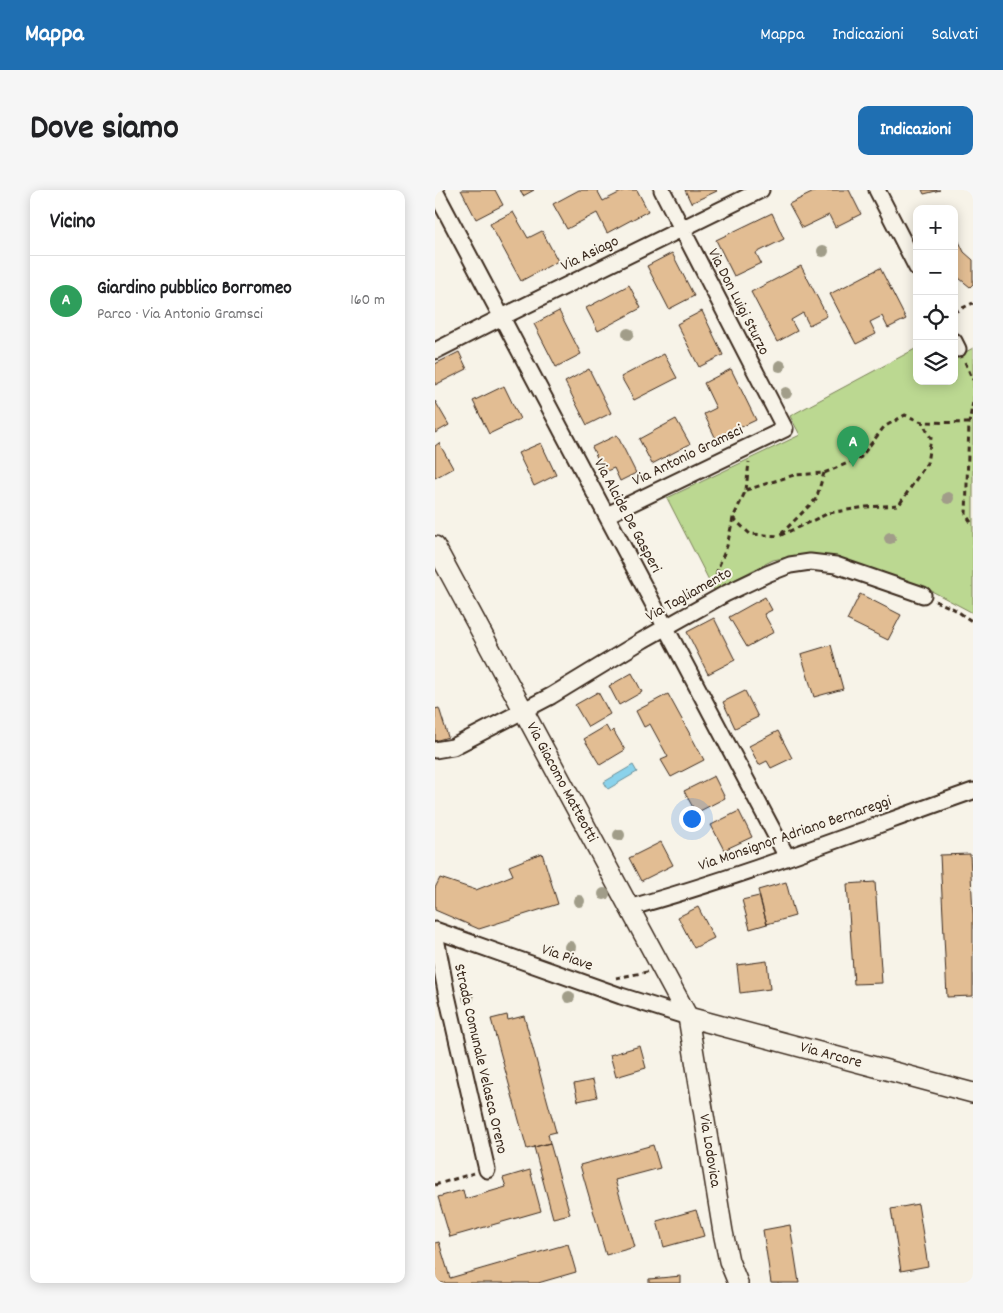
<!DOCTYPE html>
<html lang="it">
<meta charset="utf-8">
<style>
:root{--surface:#fff;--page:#f6f6f6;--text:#202124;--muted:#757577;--line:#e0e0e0;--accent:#1f6fb2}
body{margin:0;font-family:Dekko,sans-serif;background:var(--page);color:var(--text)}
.controls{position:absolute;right:15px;top:15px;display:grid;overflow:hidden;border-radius:10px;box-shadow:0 2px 12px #0003}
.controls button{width:45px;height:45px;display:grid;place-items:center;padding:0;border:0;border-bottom:1px solid var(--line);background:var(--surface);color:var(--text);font:25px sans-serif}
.you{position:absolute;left:256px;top:628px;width:18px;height:18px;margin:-12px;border:4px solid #fff;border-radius:50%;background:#1a73e8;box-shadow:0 0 0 8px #1a73e833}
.badge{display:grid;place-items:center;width:32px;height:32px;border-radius:50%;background:var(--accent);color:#fff;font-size:16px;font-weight:700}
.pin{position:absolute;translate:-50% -41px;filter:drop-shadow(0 1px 2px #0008)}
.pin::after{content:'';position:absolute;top:26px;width:18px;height:15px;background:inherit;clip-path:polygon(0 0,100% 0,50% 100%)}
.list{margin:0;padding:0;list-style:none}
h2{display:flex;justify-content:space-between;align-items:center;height:65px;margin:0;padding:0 20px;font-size:21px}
h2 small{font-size:16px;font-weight:400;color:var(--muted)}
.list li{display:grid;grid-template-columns:32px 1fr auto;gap:15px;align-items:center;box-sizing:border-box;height:90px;padding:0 20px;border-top:1px solid var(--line)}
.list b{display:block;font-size:19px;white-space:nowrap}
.list p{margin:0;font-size:16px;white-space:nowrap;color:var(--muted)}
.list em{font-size:16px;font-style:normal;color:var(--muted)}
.icon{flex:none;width:28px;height:28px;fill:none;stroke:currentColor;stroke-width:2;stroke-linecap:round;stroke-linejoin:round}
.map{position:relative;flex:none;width:538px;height:1093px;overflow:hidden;border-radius:10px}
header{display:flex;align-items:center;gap:30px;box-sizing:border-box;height:70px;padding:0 25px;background:var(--accent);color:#fff}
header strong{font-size:24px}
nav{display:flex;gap:28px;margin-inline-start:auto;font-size:18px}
.intro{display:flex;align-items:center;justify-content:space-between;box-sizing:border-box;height:120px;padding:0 30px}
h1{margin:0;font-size:35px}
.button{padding:12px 22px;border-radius:10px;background:var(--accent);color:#fff;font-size:18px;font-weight:700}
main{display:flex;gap:30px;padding:0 30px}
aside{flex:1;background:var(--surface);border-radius:10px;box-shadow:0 2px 12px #0003}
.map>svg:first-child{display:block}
.green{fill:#bbd891;stroke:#7b8158}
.water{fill:#8ad2eb;stroke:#6a8f99}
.building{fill:#e2bd93;stroke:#3b2a1e}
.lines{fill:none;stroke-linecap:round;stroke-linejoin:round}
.minor-casing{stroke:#3b2a1e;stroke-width:19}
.tertiary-casing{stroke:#3b2a1e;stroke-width:22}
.path{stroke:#3b2a1e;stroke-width:3;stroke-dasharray:5 4;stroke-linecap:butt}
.minor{stroke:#f7f3e8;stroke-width:15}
.tertiary{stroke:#f7f3e8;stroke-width:19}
.tree{fill:#a19d89}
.labels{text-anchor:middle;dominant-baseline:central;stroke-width:4;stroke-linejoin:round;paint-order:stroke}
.street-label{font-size:16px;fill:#3b2a1e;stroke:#f7f3e8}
</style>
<header>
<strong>Mappa</strong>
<nav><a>Mappa</a><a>Indicazioni</a><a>Salvati</a></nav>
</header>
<div class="intro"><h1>Dove siamo</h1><a class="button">Indicazioni</a></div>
<main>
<aside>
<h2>Vicino<small></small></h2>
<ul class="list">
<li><span class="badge" style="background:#2e9e5b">A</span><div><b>Giardino pubblico Borromeo</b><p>Parco · Via Antonio Gramsci</p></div><em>160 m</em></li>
</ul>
</aside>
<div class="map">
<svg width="538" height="1093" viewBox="0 0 538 1093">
<rect width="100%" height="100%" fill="#f7f3e8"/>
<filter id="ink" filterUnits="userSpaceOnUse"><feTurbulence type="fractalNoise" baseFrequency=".02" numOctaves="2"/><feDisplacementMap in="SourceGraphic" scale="10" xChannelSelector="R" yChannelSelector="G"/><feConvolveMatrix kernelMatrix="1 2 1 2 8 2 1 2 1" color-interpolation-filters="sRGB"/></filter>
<g filter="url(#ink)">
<path class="green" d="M482 158V191H519V167L520 168 538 158V423L491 398 399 366 364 365 338 370 279 400 232 308 365 245 355 226Z"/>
<path class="water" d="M198 575 202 582 173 599 169 592Z"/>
<path class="building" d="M26 0H60L68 15 41 29Z
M85 0H99L88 6Z
M144 0H162L168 11 190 0H202L213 21 172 43 162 23 132 39 118 14Z
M250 0H281L282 1 256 13Z
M383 0H414L426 24 400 37 394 25 367 38 354 14Z
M487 0H505L489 4Z
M78 22 93 48 107 41 123 71 86 91 55 34Z
M337 23 349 49 321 63 326 73 299 86 281 50Z
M519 41 529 62 538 70V94L535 97 519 84Z
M237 63 259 106 234 119 212 76Z
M366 76 392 126 374 135 368 123 356 130 362 141 342 152 316 102Z
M445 78 471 129 453 138 447 126 435 132 441 144 421 154 395 104Z
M194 95 206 118 163 141 151 118Z
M124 121 146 164 121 177 99 134Z
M267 121 288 165 264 177 242 134Z
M24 162 32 179 0 195V174Z
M229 164 242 188 199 210 186 187Z
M154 179 176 223 152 235 130 192Z
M296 179 321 230 281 249 269 224 281 218 269 193Z
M69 196 85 229 54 244 38 211Z
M0 211 14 235 0 243Z
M241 229 255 254 217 274 204 249Z
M182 245 201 283 185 291 179 278 169 282 157 257Z
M4 253 18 278 0 288V256Z
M106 253 121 285 99 296 83 263Z
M425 404 466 425 453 450 412 430Z
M330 407 337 420 329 424 339 442 312 457 294 427Z
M279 428 300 470 273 484 252 442Z
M396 455 408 499 379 507 366 464Z
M197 483 207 502 184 515 174 496Z
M310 501 323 527 300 538 288 512Z
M163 502 175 524 153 537 140 515Z
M233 504 269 570 236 587 226 570 233 567 215 534 209 537 201 521Z
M4 518 13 547 0 551V519Z
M171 536 175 543 178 540 190 560 165 575 149 549Z
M343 541 357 568 336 578 332 571 324 575 314 556Z
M279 586 290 608 261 623 249 601Z
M304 621 317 647 289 660 276 635Z
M226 652 238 675 206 691 194 668Z
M107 663 123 714 44 739 0 720V698L5 688 41 700 78 685 74 676Z
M535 664 538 725V806L512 807 505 665Z
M351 692 360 726 332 734 323 700Z
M440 692 447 793 419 794 412 694Z
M324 706 332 734 315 739 307 710Z
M263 717 279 748 259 758 243 727Z
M332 771 335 799 305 803 302 775Z
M72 825 73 830 89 826 121 942 113 944 115 953 92 959 56 829Z
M205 856 211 878 181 887 175 865Z
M158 890 162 907 143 911 139 894Z
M115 953 135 1024 118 1028 99 957Z
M218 955 225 978 180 990 200 1057 171 1065 145 975Z
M95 980 106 1021 15 1047 3 1007 28 1000 30 1009 71 997 68 988Z
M483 1014 493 1076 466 1081 456 1019Z
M261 1020 269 1046 229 1057 222 1031Z
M355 1035 364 1093H336L328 1040Z
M4 1052 15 1088 133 1054 141 1082 103 1093H0V1053Z
M246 1086V1093H214V1089Z"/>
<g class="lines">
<defs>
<path id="minor" d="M442 0 482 78
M0 1 352 667
M519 151 523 159
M0 161 67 127 326 0
M172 325 350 239 227 0
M0 560 18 557 76 527 116 506 208 450 290 404 332 384 355 375 375 372 401 375 488 405
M193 718C310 686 424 641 538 601
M0 740 186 806 253 827
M0 743 11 801 52 980"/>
<g id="tertiary">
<path id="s1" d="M0 356 253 827 288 1042 294 1071 303 1093"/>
<path id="s2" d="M253 827 538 903"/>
</g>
</defs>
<use href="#minor" class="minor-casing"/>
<use href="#tertiary" class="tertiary-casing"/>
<path class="path" d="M519 122 538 113
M530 172 538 190
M538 212 534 233 531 325 538 335
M311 300 359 285 389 283 425 268 449 237 470 225 487 232 534 233
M298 328 315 344 344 346 394 323 431 317 464 315 492 273 496 248 487 232
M346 344 381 309 389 283
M279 393 283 378 292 356 298 328 311 300 314 272
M500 411 519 419 538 432
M181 788 212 782
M0 995 39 983"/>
<use href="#minor" class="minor"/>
<use href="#tertiary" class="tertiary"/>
</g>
<g class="tree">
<circle cx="388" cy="61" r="6"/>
<circle cx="193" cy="144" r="6"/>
<circle cx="345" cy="176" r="6"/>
<circle cx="351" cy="203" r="6"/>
<circle cx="513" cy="308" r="6"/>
<circle cx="455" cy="348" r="6"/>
<circle cx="184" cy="645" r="6"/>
<circle cx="169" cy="704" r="6"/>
<circle cx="144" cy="711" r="6"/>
<circle cx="135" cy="757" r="6"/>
<circle cx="134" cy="807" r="6"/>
<circle cx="33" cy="808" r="6"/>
</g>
</g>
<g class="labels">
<g class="street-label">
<text transform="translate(155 64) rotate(-26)">Via Asiago</text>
<text transform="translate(303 112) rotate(63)">Via Don Luigi Sturzo</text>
<text transform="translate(253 266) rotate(-26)">Via Antonio Gramsci</text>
<text transform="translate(192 326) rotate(62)">Via Alcide De Gasperi</text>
<text transform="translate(254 405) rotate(-29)">Via Tagliamento</text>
<text stroke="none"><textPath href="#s1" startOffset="268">Via Giacomo Matteotti</textPath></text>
<text transform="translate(360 644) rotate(-19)">Via Monsignor Adriano Bernareggi</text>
<text transform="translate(132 768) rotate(19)">Via Piave</text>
<text stroke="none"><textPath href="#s2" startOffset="148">Via Arcore</textPath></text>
<text transform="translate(45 869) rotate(77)">Strada Comunale Velasca Oreno</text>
<text stroke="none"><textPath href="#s1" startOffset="670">Via Lodovica</textPath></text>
</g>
</g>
</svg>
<div class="controls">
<button>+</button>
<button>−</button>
<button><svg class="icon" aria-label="locate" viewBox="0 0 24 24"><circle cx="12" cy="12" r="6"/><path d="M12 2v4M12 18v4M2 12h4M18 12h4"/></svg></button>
<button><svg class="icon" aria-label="layers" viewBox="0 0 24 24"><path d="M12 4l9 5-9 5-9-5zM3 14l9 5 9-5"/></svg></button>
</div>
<div class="you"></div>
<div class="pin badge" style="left:418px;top:277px;background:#2e9e5b">A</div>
</div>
</main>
